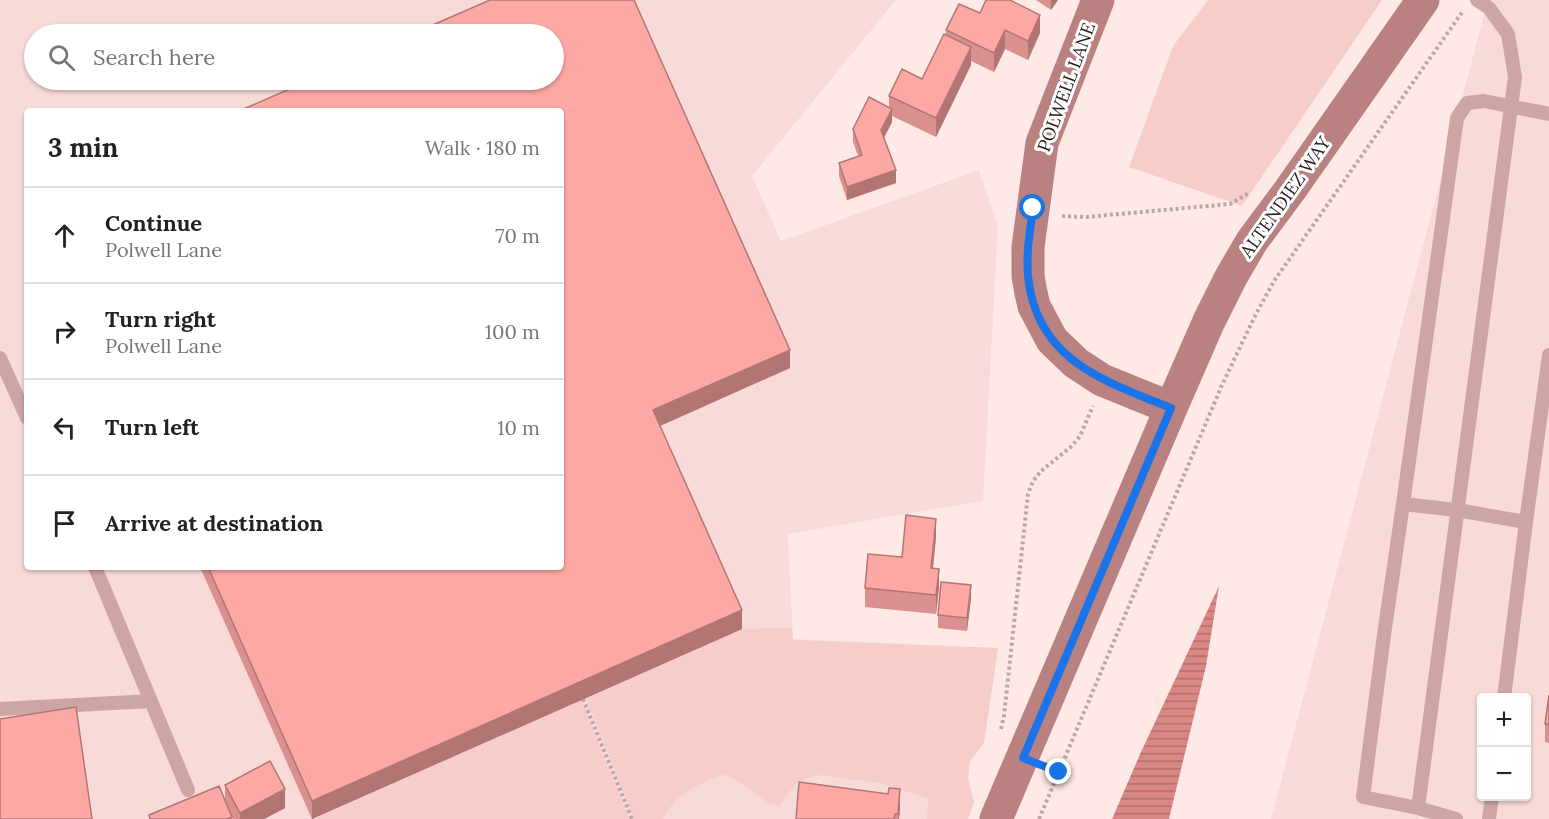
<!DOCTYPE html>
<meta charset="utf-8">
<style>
:root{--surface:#fff;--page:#f6f6f6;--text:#222;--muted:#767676;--line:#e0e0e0}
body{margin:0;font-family:Lora,serif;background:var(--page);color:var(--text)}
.controls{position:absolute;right:18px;bottom:18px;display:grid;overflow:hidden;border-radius:6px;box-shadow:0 2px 4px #0004}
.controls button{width:54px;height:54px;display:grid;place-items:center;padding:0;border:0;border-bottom:2px solid var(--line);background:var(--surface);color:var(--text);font:30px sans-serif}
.stop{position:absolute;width:18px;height:18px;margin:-14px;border:4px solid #1a73e8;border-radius:50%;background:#fff}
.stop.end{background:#1a73e8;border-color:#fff;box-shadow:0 2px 6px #0008}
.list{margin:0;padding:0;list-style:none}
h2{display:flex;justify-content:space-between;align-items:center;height:78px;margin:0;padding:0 24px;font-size:26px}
h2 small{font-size:20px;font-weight:400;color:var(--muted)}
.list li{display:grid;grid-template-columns:39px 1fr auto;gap:18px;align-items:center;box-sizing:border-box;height:96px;padding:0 24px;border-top:2px solid var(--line)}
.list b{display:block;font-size:22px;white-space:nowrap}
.list p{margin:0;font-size:20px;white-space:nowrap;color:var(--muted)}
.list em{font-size:20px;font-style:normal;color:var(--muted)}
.icon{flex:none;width:33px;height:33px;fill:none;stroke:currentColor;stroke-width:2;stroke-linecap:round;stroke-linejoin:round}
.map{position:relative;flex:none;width:1549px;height:819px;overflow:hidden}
.search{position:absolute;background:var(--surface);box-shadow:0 2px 4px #0004;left:24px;top:24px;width:540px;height:66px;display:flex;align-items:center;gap:15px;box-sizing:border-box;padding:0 21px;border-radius:33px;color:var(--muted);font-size:22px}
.panel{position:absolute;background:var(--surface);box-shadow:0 2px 4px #0004;left:24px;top:108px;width:540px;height:462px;border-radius:6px}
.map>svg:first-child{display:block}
.built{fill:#f8dad8;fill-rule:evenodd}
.grass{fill:#f7cdca}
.water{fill:url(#water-rules)}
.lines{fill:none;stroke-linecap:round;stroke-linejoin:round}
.path{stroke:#b9a8a6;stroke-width:4;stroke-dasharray:3 3;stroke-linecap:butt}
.lane{stroke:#cda6a4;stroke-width:14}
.secondary{stroke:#b98280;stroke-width:33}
.wall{fill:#da908e}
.shaded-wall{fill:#b17674}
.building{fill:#fda8a5;stroke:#b17674;stroke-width:1.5}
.route{stroke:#1a73e8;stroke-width:8}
.labels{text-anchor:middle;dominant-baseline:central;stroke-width:6;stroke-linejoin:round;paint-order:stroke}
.street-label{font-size:18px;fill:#28201f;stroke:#fff}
</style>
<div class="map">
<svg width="1549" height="819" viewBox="0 0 1549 819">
<defs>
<pattern id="water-rules" width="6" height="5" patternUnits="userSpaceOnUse" patternTransform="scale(1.5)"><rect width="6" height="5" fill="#da8885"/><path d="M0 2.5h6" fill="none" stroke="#b16f6c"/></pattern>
</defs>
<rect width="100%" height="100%" fill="#ffe9e7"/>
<path class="built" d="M0 0H896L752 176 781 241 979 170 998 226 983 501 788 534 793 639 998 648 984 743 970 761 968 778 974 802 968 819H0ZM34 34H554V80H34ZM27 111H561V567H27Z
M1488 0H1549V819H1271ZM1482 698H1526V796H1482Z"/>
<path class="grass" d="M1208 0H1382L1242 206 1129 167 1173 46Z
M792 628 793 640 998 648 984 743 970 761 968 778 974 802 968 819H927L928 798 880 783 817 775 797 782 779 806 769 804 744 785 723 774C699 784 675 794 663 819H634L586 698 742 629Z
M581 700 629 819H314Z"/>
<path class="water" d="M1219 586 1206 666 1169 819H1112L1141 752Z"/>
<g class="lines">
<path class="path" d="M1062 216 1086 217 1230 204 1249 193
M583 699 632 819
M1001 729 1004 716 1028 494 1033 481 1041 471 1072 446 1080 436 1093 406
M1039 819 1222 385 1256 314 1274 281 1463 11"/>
<path class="lane" d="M0 358 27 418
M1403 504 1457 510 1526 522
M95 567 188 790
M1504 698 1526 522 1549 355
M0 709 151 701
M1418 808 1363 797 1384 635 1403 504 1457 118 1467 103 1484 101 1549 114
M1456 819 1418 808 1515 77 1508 34 1489 8 1477 0
M1489 819 1492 796"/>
<path class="secondary" d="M1098 0 1042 143 1028 247V276L1031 293 1034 306 1052 340 1076 363 1102 380 1171 408
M996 819 1171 408 1209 321 1231 277 1252 241 1290 190 1423 0"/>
</g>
<path class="wall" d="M1036 0H1058L1051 10Z
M980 13 1040 33 1028 60 1005 49 994 72 971 61V65L936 137 892 116V122L884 138 896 183 847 200 839 176V163L858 156 853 142V129L889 107V96L922 79 946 35V30Z
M561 111 790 368 660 426 742 629 312 819 200 567H561Z
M936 537 933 568 939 587 936 614 865 607V588L902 557Z
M971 598 967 631 938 628V615Z
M1549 695V743L1545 742V724Z
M225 785 285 808 264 819H233L232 817V819H149V815L225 799Z
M900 808 899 819H796Z"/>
<path class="shaded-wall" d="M1051 0H1058L1051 10Z
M1040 15V33L1028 60V41Z
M1005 30V49L994 72V53Z
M971 47V65L936 137V118Z
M892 109V122L881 143V130Z
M896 170V183L847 200V187Z
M790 350V368L653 429V410Z
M936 519V537L931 586V568Z
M939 569V587L936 614V595Z
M971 585V598L967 631V618Z
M742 610V629L312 819V801Z
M285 789V808L264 819H240V813Z
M900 789V808L899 819H898Z"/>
<path class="building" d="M490 0H634L790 350 653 410 742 610 312 801 208 567H561V111H239L310 80H554V34H412Z
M986 0H1010L1040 15 1028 41 1005 30 994 53 946 30 959 4 980 13Z
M944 34 971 47 936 118 889 96 902 69 922 79Z
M869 97 892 109 881 130 896 170 847 187 839 163 862 155 853 129Z
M906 515 936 519 931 568 939 569 936 595 865 588 868 554 902 557Z
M941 582 971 585 967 618 938 615Z
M1549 695V724H1545Z
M76 707 92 819H0V719Z
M270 761 285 789 240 813 225 785Z
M799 782 888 794 889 788 900 789 898 814H895L894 819H796Z
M219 786 232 817 226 819H150L149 815Z"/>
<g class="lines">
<path class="route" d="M1033 208C1030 230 1026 254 1028 276 1036 360 1104 381 1171 408L1023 758 1059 772"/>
</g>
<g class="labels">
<g class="street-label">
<text transform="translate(1066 87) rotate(-70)">POLWELL LANE</text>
<text transform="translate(1285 197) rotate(-55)">ALTENDIEZ WAY</text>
</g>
</g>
</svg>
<div class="controls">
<button>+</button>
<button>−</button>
</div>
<div class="stop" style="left:1033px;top:208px"></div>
<div class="stop end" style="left:1059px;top:772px"></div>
<div class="search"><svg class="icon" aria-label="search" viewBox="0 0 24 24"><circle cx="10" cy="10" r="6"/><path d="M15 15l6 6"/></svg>Search here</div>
<section class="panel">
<h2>3 min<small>Walk · 180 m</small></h2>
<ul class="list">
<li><svg class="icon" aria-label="ahead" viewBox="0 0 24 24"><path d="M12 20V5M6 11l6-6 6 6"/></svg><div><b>Continue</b><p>Polwell Lane</p></div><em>70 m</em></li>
<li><svg class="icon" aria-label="right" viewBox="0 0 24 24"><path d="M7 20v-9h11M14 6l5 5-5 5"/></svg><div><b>Turn right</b><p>Polwell Lane</p></div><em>100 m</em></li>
<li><svg class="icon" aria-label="left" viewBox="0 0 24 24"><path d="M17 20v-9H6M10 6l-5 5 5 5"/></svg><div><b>Turn left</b></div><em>10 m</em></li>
<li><svg class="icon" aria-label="arrive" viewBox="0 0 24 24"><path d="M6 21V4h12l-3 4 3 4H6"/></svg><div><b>Arrive at destination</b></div></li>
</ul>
</section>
</div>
